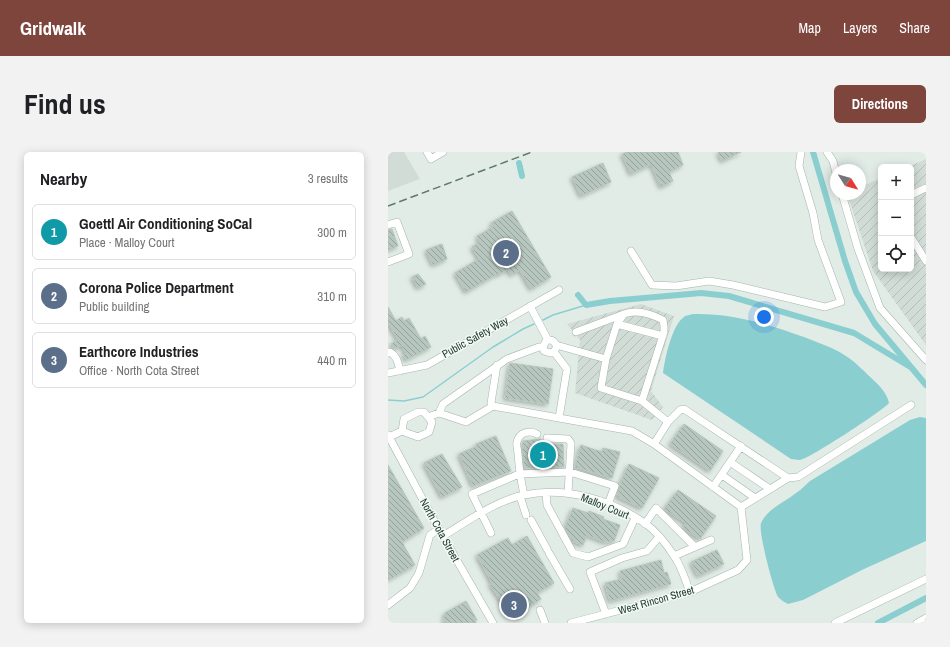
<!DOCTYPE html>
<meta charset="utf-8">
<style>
:root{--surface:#fff;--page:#f2f2f2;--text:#202124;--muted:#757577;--line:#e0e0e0;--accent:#7e453d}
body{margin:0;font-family:"Archivo Narrow",sans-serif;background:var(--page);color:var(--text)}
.controls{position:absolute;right:12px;top:12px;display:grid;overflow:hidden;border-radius:6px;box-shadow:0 2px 10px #0003}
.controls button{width:36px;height:36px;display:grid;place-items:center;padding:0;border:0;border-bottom:1px solid var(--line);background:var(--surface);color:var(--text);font:20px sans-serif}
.compass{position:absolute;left:442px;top:12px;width:36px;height:36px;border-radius:50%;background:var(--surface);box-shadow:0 2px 10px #0003;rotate:127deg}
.you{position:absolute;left:376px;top:165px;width:14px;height:14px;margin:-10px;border:3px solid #fff;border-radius:50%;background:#1a73e8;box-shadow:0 0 0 6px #1a73e833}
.badge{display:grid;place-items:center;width:26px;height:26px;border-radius:50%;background:var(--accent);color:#fff;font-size:13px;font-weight:700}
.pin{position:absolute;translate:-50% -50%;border:2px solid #fff;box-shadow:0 1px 4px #0006}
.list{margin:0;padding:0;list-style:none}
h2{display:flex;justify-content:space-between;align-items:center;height:52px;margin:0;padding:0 16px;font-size:17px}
h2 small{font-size:13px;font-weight:400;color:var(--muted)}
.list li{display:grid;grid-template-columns:26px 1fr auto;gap:12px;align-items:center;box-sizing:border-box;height:56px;margin:0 8px 8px;padding:0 8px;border:1px solid var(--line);border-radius:6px}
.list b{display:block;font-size:15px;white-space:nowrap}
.list p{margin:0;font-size:13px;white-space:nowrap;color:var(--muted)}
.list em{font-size:13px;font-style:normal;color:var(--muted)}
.icon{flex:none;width:22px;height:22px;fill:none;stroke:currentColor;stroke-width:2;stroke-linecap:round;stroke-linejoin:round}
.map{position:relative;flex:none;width:538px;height:471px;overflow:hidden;border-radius:6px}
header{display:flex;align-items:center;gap:24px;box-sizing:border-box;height:56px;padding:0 20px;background:var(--accent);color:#fff}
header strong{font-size:19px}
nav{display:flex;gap:22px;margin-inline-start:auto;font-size:14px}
.intro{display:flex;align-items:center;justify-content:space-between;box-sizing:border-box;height:96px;padding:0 24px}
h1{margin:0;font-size:28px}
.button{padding:10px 18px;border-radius:6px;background:var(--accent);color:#fff;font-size:14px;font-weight:700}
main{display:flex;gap:24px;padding:0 24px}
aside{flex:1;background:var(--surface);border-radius:6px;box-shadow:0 2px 10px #0003}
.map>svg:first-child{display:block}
.built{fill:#d0dcd5}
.industrial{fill:url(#industrial-furrows)}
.water{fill:#8bced0}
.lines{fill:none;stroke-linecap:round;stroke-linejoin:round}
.stream{stroke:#8bced0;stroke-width:1.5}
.canal{stroke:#8bced0;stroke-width:6}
.building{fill:url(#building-back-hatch);stroke:#b5c6bd;filter:url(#shadow)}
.minor-casing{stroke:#a5b4ad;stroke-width:8}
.minor{stroke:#fff;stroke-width:7}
.rail{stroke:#5d786e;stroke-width:1.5;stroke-dasharray:8 4;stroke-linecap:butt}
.labels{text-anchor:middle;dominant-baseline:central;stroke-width:3;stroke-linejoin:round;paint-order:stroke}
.street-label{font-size:11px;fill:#223d33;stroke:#f3f9f5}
</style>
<header>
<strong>Gridwalk</strong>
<nav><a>Map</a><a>Layers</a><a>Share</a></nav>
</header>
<div class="intro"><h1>Find us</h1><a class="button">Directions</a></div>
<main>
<aside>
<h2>Nearby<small>3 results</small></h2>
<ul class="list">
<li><span class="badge" style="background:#0f9aa8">1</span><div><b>Goettl Air Conditioning SoCal</b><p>Place · Malloy Court</p></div><em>300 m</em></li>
<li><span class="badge" style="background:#5c6f8a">2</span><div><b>Corona Police Department</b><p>Public building</p></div><em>310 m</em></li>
<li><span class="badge" style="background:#5c6f8a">3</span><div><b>Earthcore Industries</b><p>Office · North Cota Street</p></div><em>440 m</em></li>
</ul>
</aside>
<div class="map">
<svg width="538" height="471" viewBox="0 0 538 471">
<defs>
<pattern id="industrial-furrows" width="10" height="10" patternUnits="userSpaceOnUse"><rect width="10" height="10" fill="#d0dcd5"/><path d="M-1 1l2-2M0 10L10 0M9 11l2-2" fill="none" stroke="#b2beb7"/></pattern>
<pattern id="building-back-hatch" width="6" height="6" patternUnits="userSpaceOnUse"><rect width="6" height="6" fill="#b7c7bf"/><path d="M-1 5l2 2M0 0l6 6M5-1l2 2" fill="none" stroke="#94a39c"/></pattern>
<filter id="shadow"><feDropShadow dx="-2" dy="2" stdDeviation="2" flood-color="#0004"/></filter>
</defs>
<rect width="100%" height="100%" fill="#e2ece7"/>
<path class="built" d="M0 0H16L32 27 0 39Z"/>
<path class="industrial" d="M538 7V193L485 119 459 42H472V35L493 26V117H523V15H520Z
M253 152 286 164 263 239 275 255 264 268 187 241 192 188 179 172Z"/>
<path class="water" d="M305 162C344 161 380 172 416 185 431 191 447 196 461 206 468 211 475 218 481 224 489 231 499 240 501 251 496 258 425 304 415 307 411 309 407 307 403 307L275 221C277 206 284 173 296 165 298 163 303 163 305 162Z
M532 265 538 266V389L476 417 415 448 400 452C396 450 393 448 390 445 385 436 370 379 373 371 379 357 397 350 408 341 413 338 417 333 422 329L522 268Z"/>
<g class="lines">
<path class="stream" d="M155 168 165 163 198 153
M0 248 16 249 35 245 105 195 135 177 146 172"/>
<path class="canal" d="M425 0 457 109 468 140 487 172 538 233
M131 11 134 24
M190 143 198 153 222 149 313 141 341 144 466 181 524 216
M490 471 538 446"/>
</g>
<path class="building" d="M239 0H290L295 13 281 20 285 29 273 35 263 12 243 22 234 2Z
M330 0H353L334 9Z
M215 11 223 30 193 44 184 25Z
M124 59 163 125 143 137 132 118 123 123 120 117 114 121 109 123V122L78 140 67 121 91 107 84 95 92 90 89 84 105 75 103 71Z
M4 77 10 94 0 98V78Z
M54 92 59 107 45 113 38 98Z
M30 122 38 132 30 136 24 125Z
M0 155 8 169 14 165 16 169 21 166 33 187 37 184 43 195 18 208 15 203 18 201 13 193 6 197 3 192 10 188 0 170Z
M122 211 165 217 160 252 117 246Z
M296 272 335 299 322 319 282 292Z
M108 284 123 319 85 334 71 302 89 294 88 292Z
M153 287 155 292H175L176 315 136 316 134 293 135 289Z
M193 293 214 300 215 296 232 300 224 326 187 315Z
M54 302 74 335 54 345 36 311Z
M241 312 271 326 254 356 230 345 229 342 232 332Z
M0 313 36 376 14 390 27 413 0 428Z
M290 338 328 364 312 387 295 376 298 371 276 357Z
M185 356 200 361 201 359 216 365 215 367 232 373 226 389 217 390 199 383 195 393 184 389 177 376Z
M139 384 166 431 149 441 153 447 144 453 143 450 138 453 137 451 120 460 102 432 104 431 89 403 120 386 124 393Z
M329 398 336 412 310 424 303 410Z
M273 408 276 421 279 420 283 432 222 449 217 431 234 427 232 419Z
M78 449 89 468 87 469 88 471H56L57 461Z"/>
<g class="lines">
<defs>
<path id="minor" d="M39 0 43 7 55 0
M439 0 445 9 448 21
M454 42 470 97 492 156 538 208
M523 43 538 36
M0 73 9 70 21 102 0 110
M523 85 538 109
M243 99 264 133 288 134 321 129 345 133 437 155 453 150 430 88 425 61 411 14 413 0
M142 154 160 188
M229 172 275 184
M188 180 236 162
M155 195 158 189C162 187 166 188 168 193L218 207 213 236 254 249 280 270 266 292 244 279 171 266
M155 195 156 199 162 201 166 200 168 196
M0 201 2 200C9 204 10 211 12 219
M218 207 229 172 236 162C249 157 262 161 275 168L276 174V180L254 249
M0 221 39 213 171 138
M105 254 103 251 109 213
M51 261 78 270 105 254 171 266 179 217 166 200
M40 265 51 261 55 252 119 207 151 195H155
M280 270 292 258 296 257 400 326 353 355
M0 283 48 372 105 471
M1 285 14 279 30 285 41 280 44 270 36 260H30L16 267 14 279
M159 286 180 287 183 291 180 341
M342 310 382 337
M334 323 367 346
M400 326 410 325 523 253
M325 335 353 294
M158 341 159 353 185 401 200 405 235 392 247 366
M136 343C133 329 131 316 130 302 130 299 128 293 129 290 131 280 142 278 149 282
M132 344 138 363
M143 368 159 397
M257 372 268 356 307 395
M103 381 84 342 131 322 182 320 227 334 220 352
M55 384C80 369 107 349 136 343 178 334 224 348 258 372 269 380 279 393 286 404 294 415 297 428 302 440
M161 401 182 437
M286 404 323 388
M0 453 22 436 31 421 42 383 51 377
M152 458 157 471
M218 462 202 420 234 406 259 399 271 385
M183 471 302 440 350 418 359 408 353 355 266 292
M447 471 538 427
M529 471 538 466"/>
</defs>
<use href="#minor" class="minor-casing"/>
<use href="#minor" class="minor"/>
<path class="rail" d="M0 54 144 0"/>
</g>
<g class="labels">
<g class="street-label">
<text transform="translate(87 185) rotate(-29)">Public Safety Way</text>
<text transform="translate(217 354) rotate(22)">Malloy Court</text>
<text transform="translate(52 378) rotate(61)">North Cota Street</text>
<text transform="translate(268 448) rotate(-16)">West Rincon Street</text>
</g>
</g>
</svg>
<div class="controls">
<button>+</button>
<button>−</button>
<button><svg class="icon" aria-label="locate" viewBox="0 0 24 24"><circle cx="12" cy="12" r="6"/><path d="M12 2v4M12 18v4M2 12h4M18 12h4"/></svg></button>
</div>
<svg class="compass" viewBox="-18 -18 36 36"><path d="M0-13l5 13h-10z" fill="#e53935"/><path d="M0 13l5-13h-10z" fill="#757577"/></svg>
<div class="you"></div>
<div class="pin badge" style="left:155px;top:303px;background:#0f9aa8">1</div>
<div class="pin badge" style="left:118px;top:101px;background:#5c6f8a">2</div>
<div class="pin badge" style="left:126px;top:453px;background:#5c6f8a">3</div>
</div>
</main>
